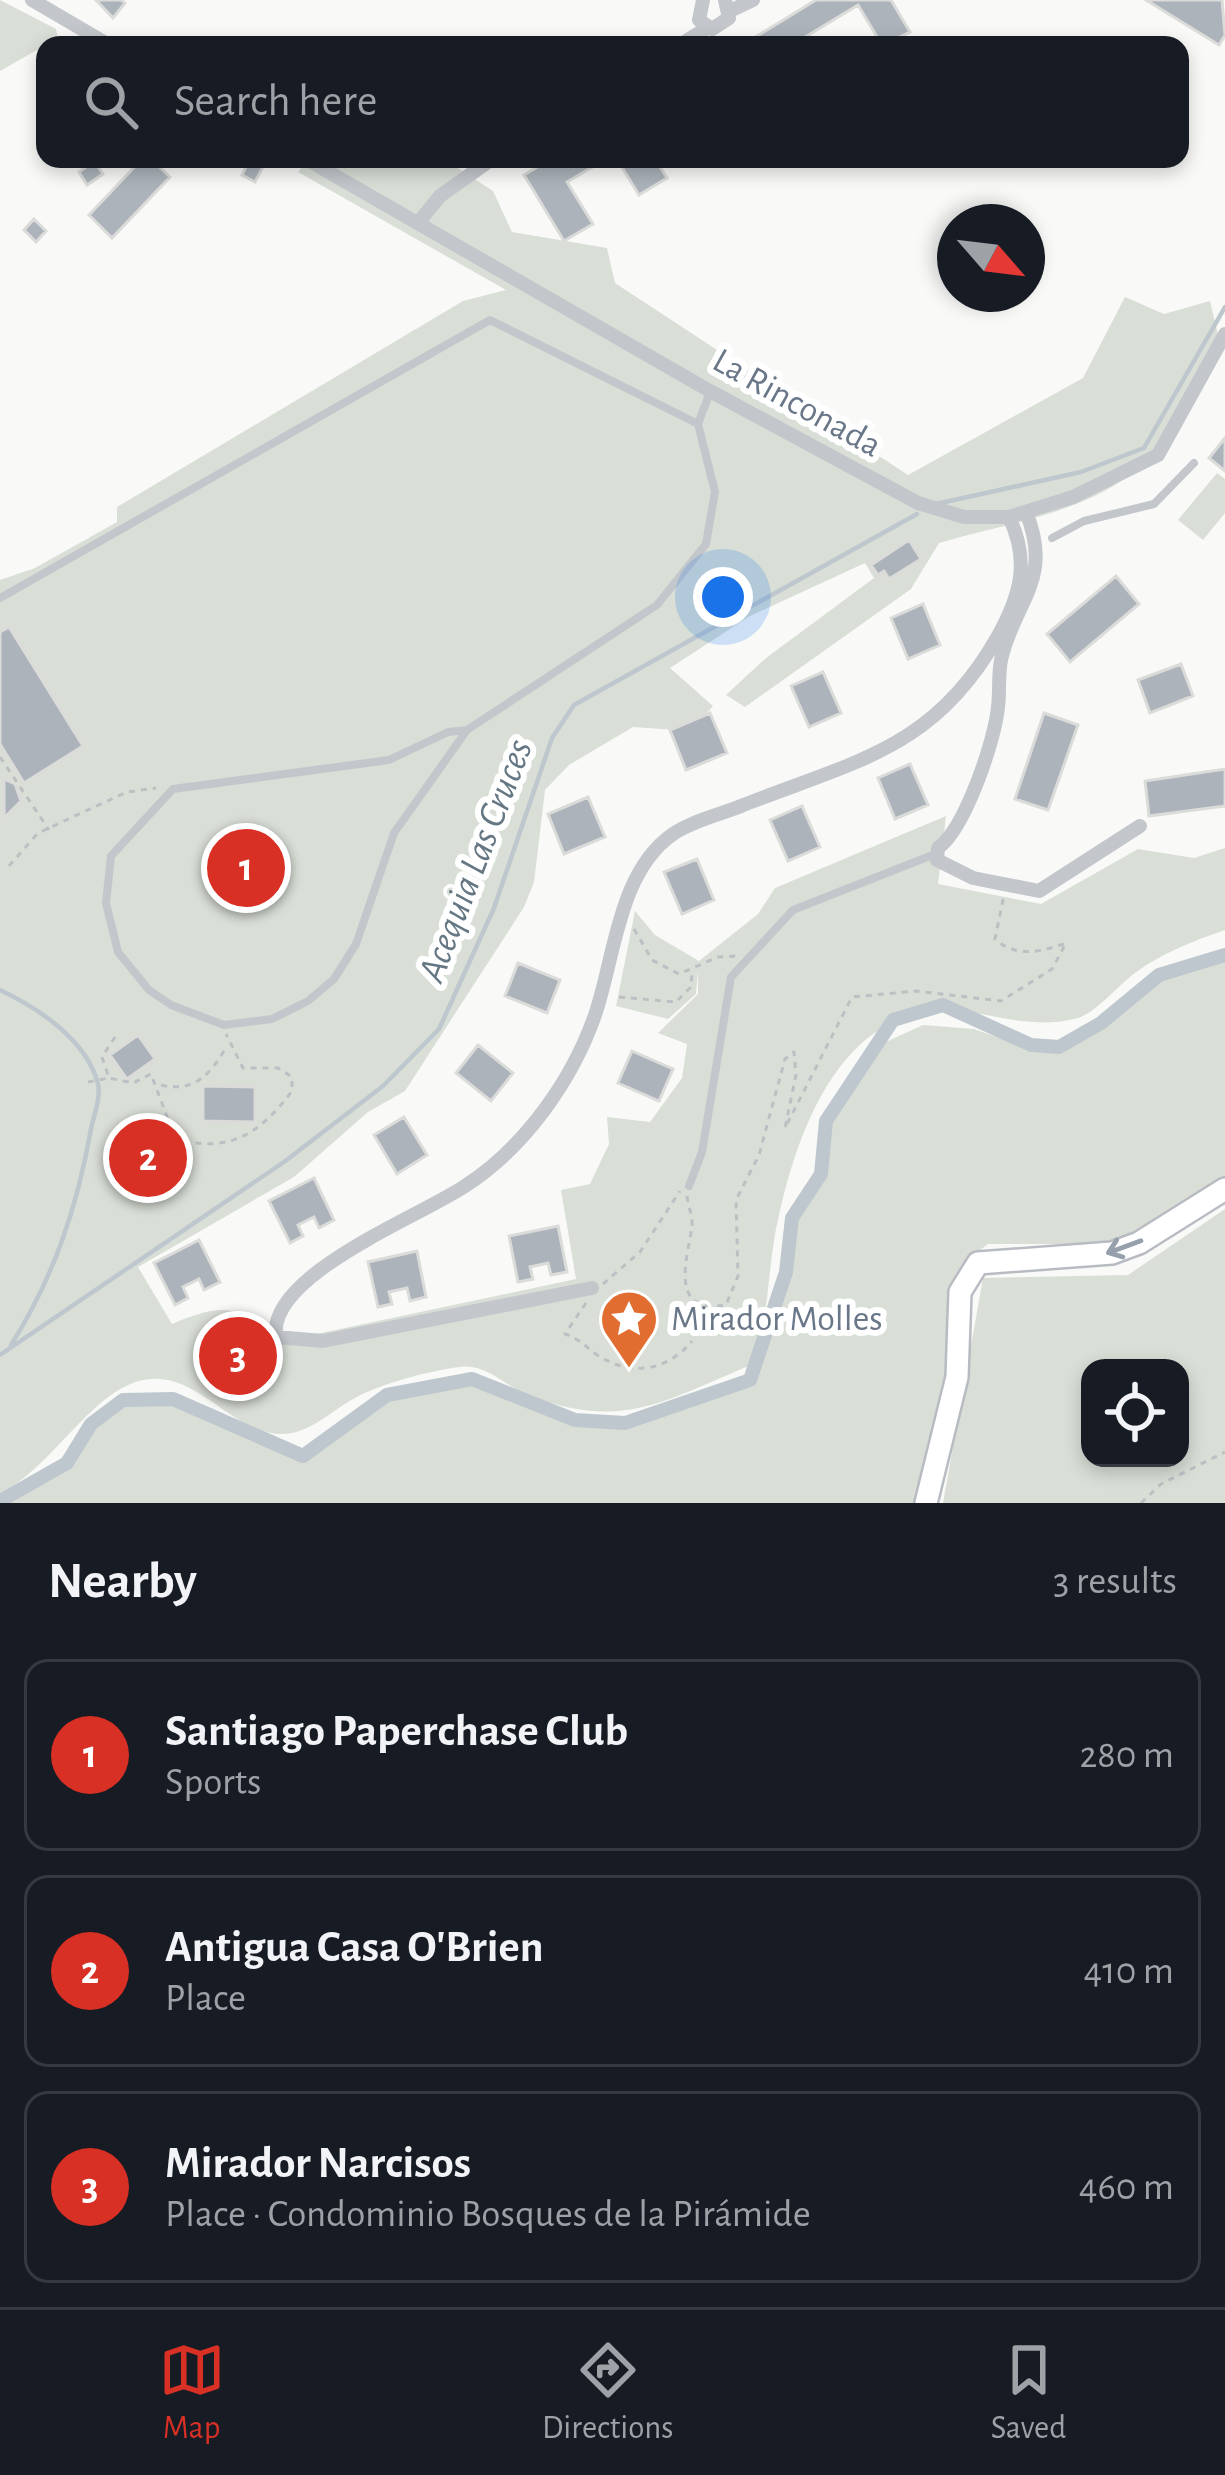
<!DOCTYPE html>
<meta charset="utf-8">
<style>
:root{--surface:#171b24;--page:#20242c;--text:#f1f3f6;--muted:#9ea1a6;--line:#363941;--accent:#d93025}
body{margin:0;font-family:"Alegreya Sans",sans-serif;background:var(--page);color:var(--text)}
.controls{position:absolute;right:36px;bottom:36px;display:grid;overflow:hidden;border-radius:24px;box-shadow:0 6px 18px #0003}
.controls button{width:108px;height:108px;display:grid;place-items:center;padding:0;border:0;border-bottom:3px solid var(--line);background:var(--surface);color:var(--text);font:60px sans-serif}
.compass{position:absolute;left:937px;top:204px;width:108px;height:108px;border-radius:50%;background:var(--surface);box-shadow:0 6px 18px #0003;rotate:118deg}
.you{position:absolute;left:723px;top:597px;width:42px;height:42px;margin:-30px;border:9px solid #fff;border-radius:50%;background:#1a73e8;box-shadow:0 0 0 18px #1a73e833}
.badge{display:grid;place-items:center;width:78px;height:78px;border-radius:50%;background:var(--accent);color:#fff;font-size:39px;font-weight:700}
.pin{position:absolute;translate:-50% -50%;border:6px solid #fff;box-shadow:0 3px 12px #0006}
.list{margin:0;padding:0;list-style:none}
h2{display:flex;justify-content:space-between;align-items:center;height:156px;margin:0;padding:0 48px;font-size:51px}
h2 small{font-size:39px;font-weight:400;color:var(--muted)}
.list li{display:grid;grid-template-columns:78px 1fr auto;gap:36px;align-items:center;box-sizing:border-box;height:192px;margin:0 24px 24px;padding:0 24px;border:3px solid var(--line);border-radius:24px}
.list b{display:block;font-size:45px;white-space:nowrap}
.list p{margin:0;font-size:39px;white-space:nowrap;color:var(--muted)}
.list em{font-size:39px;font-style:normal;color:var(--muted)}
.icon{flex:none;width:66px;height:66px;fill:none;stroke:currentColor;stroke-width:2;stroke-linecap:round;stroke-linejoin:round}
.map{position:relative;flex:none;width:1225px;height:1503px;overflow:hidden}
.search{position:absolute;background:var(--surface);box-shadow:0 6px 18px #0003;left:36px;right:36px;top:36px;height:132px;display:flex;align-items:center;gap:30px;box-sizing:border-box;padding:0 42px;border-radius:24px;color:var(--muted);font-size:45px}
.sheet{height:804px;background:var(--surface)}
nav{display:flex;justify-content:space-around;align-items:center;box-sizing:border-box;height:168px;border-top:3px solid var(--line);background:var(--surface);font-size:33px;color:var(--muted)}
nav a{display:grid;justify-items:center;gap:6px}
nav .on{color:var(--accent)}
.map>svg:first-child{display:block}
.green{fill:#d9dfd7;fill-rule:evenodd}
.lines{fill:none;stroke-linecap:round;stroke-linejoin:round}
.stream{stroke:#bec7cd;stroke-width:4.5}
.canal{stroke:#bec7cd;stroke-width:14}
.building{fill:#acb3ba;stroke:#dbdcda;stroke-width:3}
.secondary-casing{stroke:#b8bcc2;stroke-width:26}
.path{stroke:#bdc0c3;stroke-width:3;stroke-dasharray:6 6;stroke-linecap:butt}
.lane{stroke:#c3c7cb;stroke-width:8}
.street{stroke:#c3c7cb;stroke-width:14}
.secondary{stroke:#fff;stroke-width:21}
.oneway{stroke:#96a0ac}
.labels{text-anchor:middle;dominant-baseline:central;stroke-width:12;stroke-linejoin:round;paint-order:stroke}
.street-label{font-size:36px;fill:#697788;stroke:#fff}
.poi-label{font-size:36px;fill:#697788;stroke:#fff;text-anchor:start}
.water-label{font-size:39px;font-style:italic;fill:#657783;stroke:#fff}
</style>
<div class="map">
<svg width="1225" height="1503" viewBox="0 0 1225 1503">
<rect width="100%" height="100%" fill="#f9faf8"/>
<path class="green" d="M0 0 56 29 58 38 0 71Z
M309 159H444L493 191 512 232 607 248 615 283 908 475 1083 378 1125 297 1164 314 1210 301 1218 335C1193 378 1170 443 1129 475 1080 514 999 525 939 543L911 589 745 707 726 695 766 658 874 578 865 563 750 616 670 668 713 706 690 731 633 727 569 765 545 790 534 882 524 907 405 1091 368 1112 294 1177 138 1267 172 1324C216 1305 243 1300 274 1343L576 1279 561 1190 590 1184 609 1144 607 1117 650 1122 682 1078 687 1044 658 1033 698 994V971L696 994 668 1019 616 1006 635 911 655 935 699 961 758 914 775 888 946 816 938 884 1041 904 1138 849 1194 858 1225 848V930C1193 941 1162 953 1135 973 1118 985 1096 1013 1078 1018 1022 1033 977 1004 926 1012 827 1027 789 1158 774 1241 767 1284 768 1324 751 1365 662 1402 620 1432 526 1394 504 1385 485 1363 460 1367 429 1371 382 1383 355 1398 332 1410 310 1434 282 1434 235 1435 199 1374 150 1379 94 1384 53 1469 0 1493V580L35 568 117 522V507L463 301 506 290 298 172Z
M1217 473 1225 479V513L1203 540 1178 520Z
M1209 959H1225V1185L1110 1244H988L971 1257 952 1294 944 1393 917 1503H5L70 1466 95 1427 125 1404H172L303 1461 389 1399 471 1384 574 1425 625 1427 753 1384 790 1274 789 1228 818 1171 821 1138 879 1045 923 1025 974 1029 1031 1049 1068 1039 1106 1016 1146 981Z
M1225 1209V1503H943L983 1278 1128 1275ZM1090 1368H1180V1458H1090Z"/>
<g class="lines">
<path class="stream" d="M936 504 1081 472 1144 448 1225 307
M0 990C38 1008 87 1040 98 1084 101 1097 94 1115 91 1129 77 1208 54 1277 11 1345
M0 1355 284 1162 383 1086 439 1029 494 908 552 738 574 705 917 514"/>
<path class="canal" d="M0 1501 67 1463 91 1424 123 1400 173 1399 303 1456 387 1395 472 1379 575 1420 625 1423 750 1380 786 1272 792 1218 821 1174 826 1121 893 1020 943 1005 1031 1045 1059 1047 1101 1023 1159 975 1225 955"/>
</g>
<path class="building" d="M96 0H121L125 3 113 18Z
M816 0H891L910 32 882 45 858 5 792 45H755L752 39Z
M1146 0H1222L1225 35 1219 45Z
M93 159 103 174 87 185 79 172 86 167 82 161Z
M142 159H151L170 177 112 238 89 215Z
M250 159H267L255 182 242 175Z
M551 159H606L567 182 593 224 564 241 524 175Z
M617 159H655L667 178 639 195Z
M34 219 46 231 36 242 24 230Z
M1225 438V471L1209 458Z
M909 540 921 559 889 579 884 571 878 575 871 565Z
M1116 576 1139 604 1070 662 1047 634Z
M923 604 940 645 908 659 891 618Z
M9 627 83 746 24 783 0 744V632Z
M1181 664 1193 696 1150 713 1138 680Z
M823 672 841 713 809 727 791 686Z
M710 713 727 753 686 770 670 730Z
M1044 713 1078 725 1048 810 1015 799Z
M910 764 928 805 895 819 878 778Z
M1225 769V806L1149 816 1145 781Z
M4 779 15 784 21 801 4 818Z
M588 797 605 837 564 854 548 814Z
M802 806 820 847 788 861 770 820Z
M697 859 714 900 682 914 664 872Z
M518 963 560 980 547 1013 505 996Z
M138 1035 155 1059 127 1079 110 1055Z
M478 1045 513 1073 491 1101 456 1073Z
M632 1051 673 1069 659 1101 618 1083Z
M203 1086 255 1087V1122L203 1121Z
M404 1117 427 1155 397 1174 374 1135Z
M149 1145 161 1155 147 1171 136 1161Z
M314 1178 334 1220 319 1228 314 1217 298 1225 303 1236 290 1243 269 1201Z
M558 1226 567 1272 551 1275 548 1263 530 1267 533 1279 518 1282 509 1236Z
M199 1240 220 1282 204 1290 199 1279 183 1287 188 1298 175 1305 154 1263Z
M417 1251 426 1297 410 1301 407 1288 389 1292 392 1304 378 1307 368 1262Z"/>
<g class="lines">
<defs>
<path id="secondary" d="M926 1503 957 1377 960 1292 978 1263 1112 1253 1139 1243 1225 1189"/>
</defs>
<use href="#secondary" class="secondary-casing"/>
<path class="path" d="M0 757 49 830
M9 866 38 833 127 792 156 788
M634 929 652 960 679 974 718 957 736 956
M619 997 676 1002 691 987 692 973
M115 1037 102 1057 109 1078 133 1083 151 1074 175 1138C228 1155 261 1133 292 1091V1077L278 1068H243L226 1034
M88 1082 109 1078
M161 1085C196 1093 211 1073 227 1046
M161 1142 169 1134
M687 1196C688 1206 693 1217 692 1226 688 1257 667 1315 726 1305L738 1276 736 1200 759 1155 785 1059 794 1052 796 1075 785 1128 852 997 916 991 1001 1001 1052 969 1066 943C1042 952 1015 958 995 939L1004 895
M603 1284 640 1252 680 1191
M586 1303 565 1334C580 1339 586 1347 597 1355 633 1378 668 1370 692 1341
M1141 1503 1161 1484 1225 1452"/>
<path class="lane" d="M1052 538 1084 521 1154 504 1194 463
M0 598 490 320 698 424
M467 730 448 732 389 760 173 789 111 856 106 903 118 952 149 990 171 1005 224 1025 272 1019 308 1001 334 979 356 944 394 833 467 730 657 605 706 544 715 492 698 424 710 392
M689 1186 702 1152 731 977 793 910 935 854"/>
<path class="street" d="M32 0 109 45
M703 0 699 20 712 29 729 18 725 0
M730 11 753 0
M680 45 707 28
M306 159 710 391 918 503 964 517H1009L1073 497 1158 455 1225 334
M418 223 440 196 492 159
M1026 512C1054 581 1014 601 1001 660 998 676 1000 691 998 707 995 740 965 829 938 848L937 860 973 878 1039 891 1140 826
M592 1288 323 1341 276 1337C267 1275 419 1217 465 1186 524 1148 572 1081 595 1015 615 957 618 872 673 834 692 821 719 815 741 806 854 761 934 750 998 636 1021 595 1030 560 1009 517"/>
<use href="#secondary" class="secondary"/>
</g>
<defs><path id="oneway-shaft" d="M-6 0H5M1.5-3L5.5 0L1.5 3" fill="none" stroke-width="1.6" stroke-linecap="round" stroke-linejoin="round" transform="scale(3)"/></defs>
<use class="oneway" href="#oneway-shaft" transform="translate(1124 1247) rotate(160)"/>
<defs>
<symbol id="sight-pin" viewBox="-11 -11 22 30"><path d="M0 17L-7.5 6A9.5 9.5 0 1 1 7.5 6Z" fill="#e16d30" stroke="#fff"/><path d="M0-6L1.8-2.2L6-1.7L2.9 1.2L3.7 5.4L0 3.3L-3.7 5.4L-2.9 1.2L-6-1.7L-1.8-2.2Z" fill="#fff"/></symbol>
</defs>
<g fill-rule="evenodd">
<use href="#sight-pin" x="596" y="1286" width="66" height="90"/>
</g>
<g class="labels">
<g class="street-label">
<text transform="translate(797 403) rotate(29)">La Rinconada</text>
</g>
<g class="poi-label">
<text x="671" y="1319">Mirador Molles</text>
</g>
<g class="water-label">
<text transform="translate(476 861) rotate(-69)">Acequia Las Cruces</text>
</g>
</g>
</svg>
<div class="controls">
<button><svg class="icon" aria-label="locate" viewBox="0 0 24 24"><circle cx="12" cy="12" r="6"/><path d="M12 2v4M12 18v4M2 12h4M18 12h4"/></svg></button>
</div>
<svg class="compass" viewBox="-18 -18 36 36"><path d="M0-13l5 13h-10z" fill="#e53935"/><path d="M0 13l5-13h-10z" fill="#9ea1a6"/></svg>
<div class="you"></div>
<div class="pin badge" style="left:246px;top:868px">1</div>
<div class="pin badge" style="left:148px;top:1158px">2</div>
<div class="pin badge" style="left:238px;top:1356px">3</div>
<div class="search"><svg class="icon" aria-label="search" viewBox="0 0 24 24"><circle cx="10" cy="10" r="6"/><path d="M15 15l6 6"/></svg>Search here</div>
</div>
<section class="sheet">
<h2>Nearby<small>3 results</small></h2>
<ul class="list">
<li><span class="badge">1</span><div><b>Santiago Paperchase Club</b><p>Sports</p></div><em>280 m</em></li>
<li><span class="badge">2</span><div><b>Antigua Casa O'Brien</b><p>Place</p></div><em>410 m</em></li>
<li><span class="badge">3</span><div><b>Mirador Narcisos</b><p>Place · Condominio Bosques de la Pirámide</p></div><em>460 m</em></li>
</ul>
</section>
<nav>
<a class="on"><svg class="icon" aria-label="map" viewBox="0 0 24 24"><path d="M3 6l6-2 6 2 6-2v14l-6 2-6-2-6 2zM9 4v14M15 6v14"/></svg>Map</a>
<a><svg class="icon" aria-label="directions" viewBox="0 0 24 24"><path d="M12 3l9 9-9 9-9-9zM9 14v-3h6M13 9l2 2-2 2"/></svg>Directions</a>
<a><svg class="icon" aria-label="saved" viewBox="0 0 24 24"><path d="M7 4h10v16l-5-4-5 4z"/></svg>Saved</a>
</nav>
